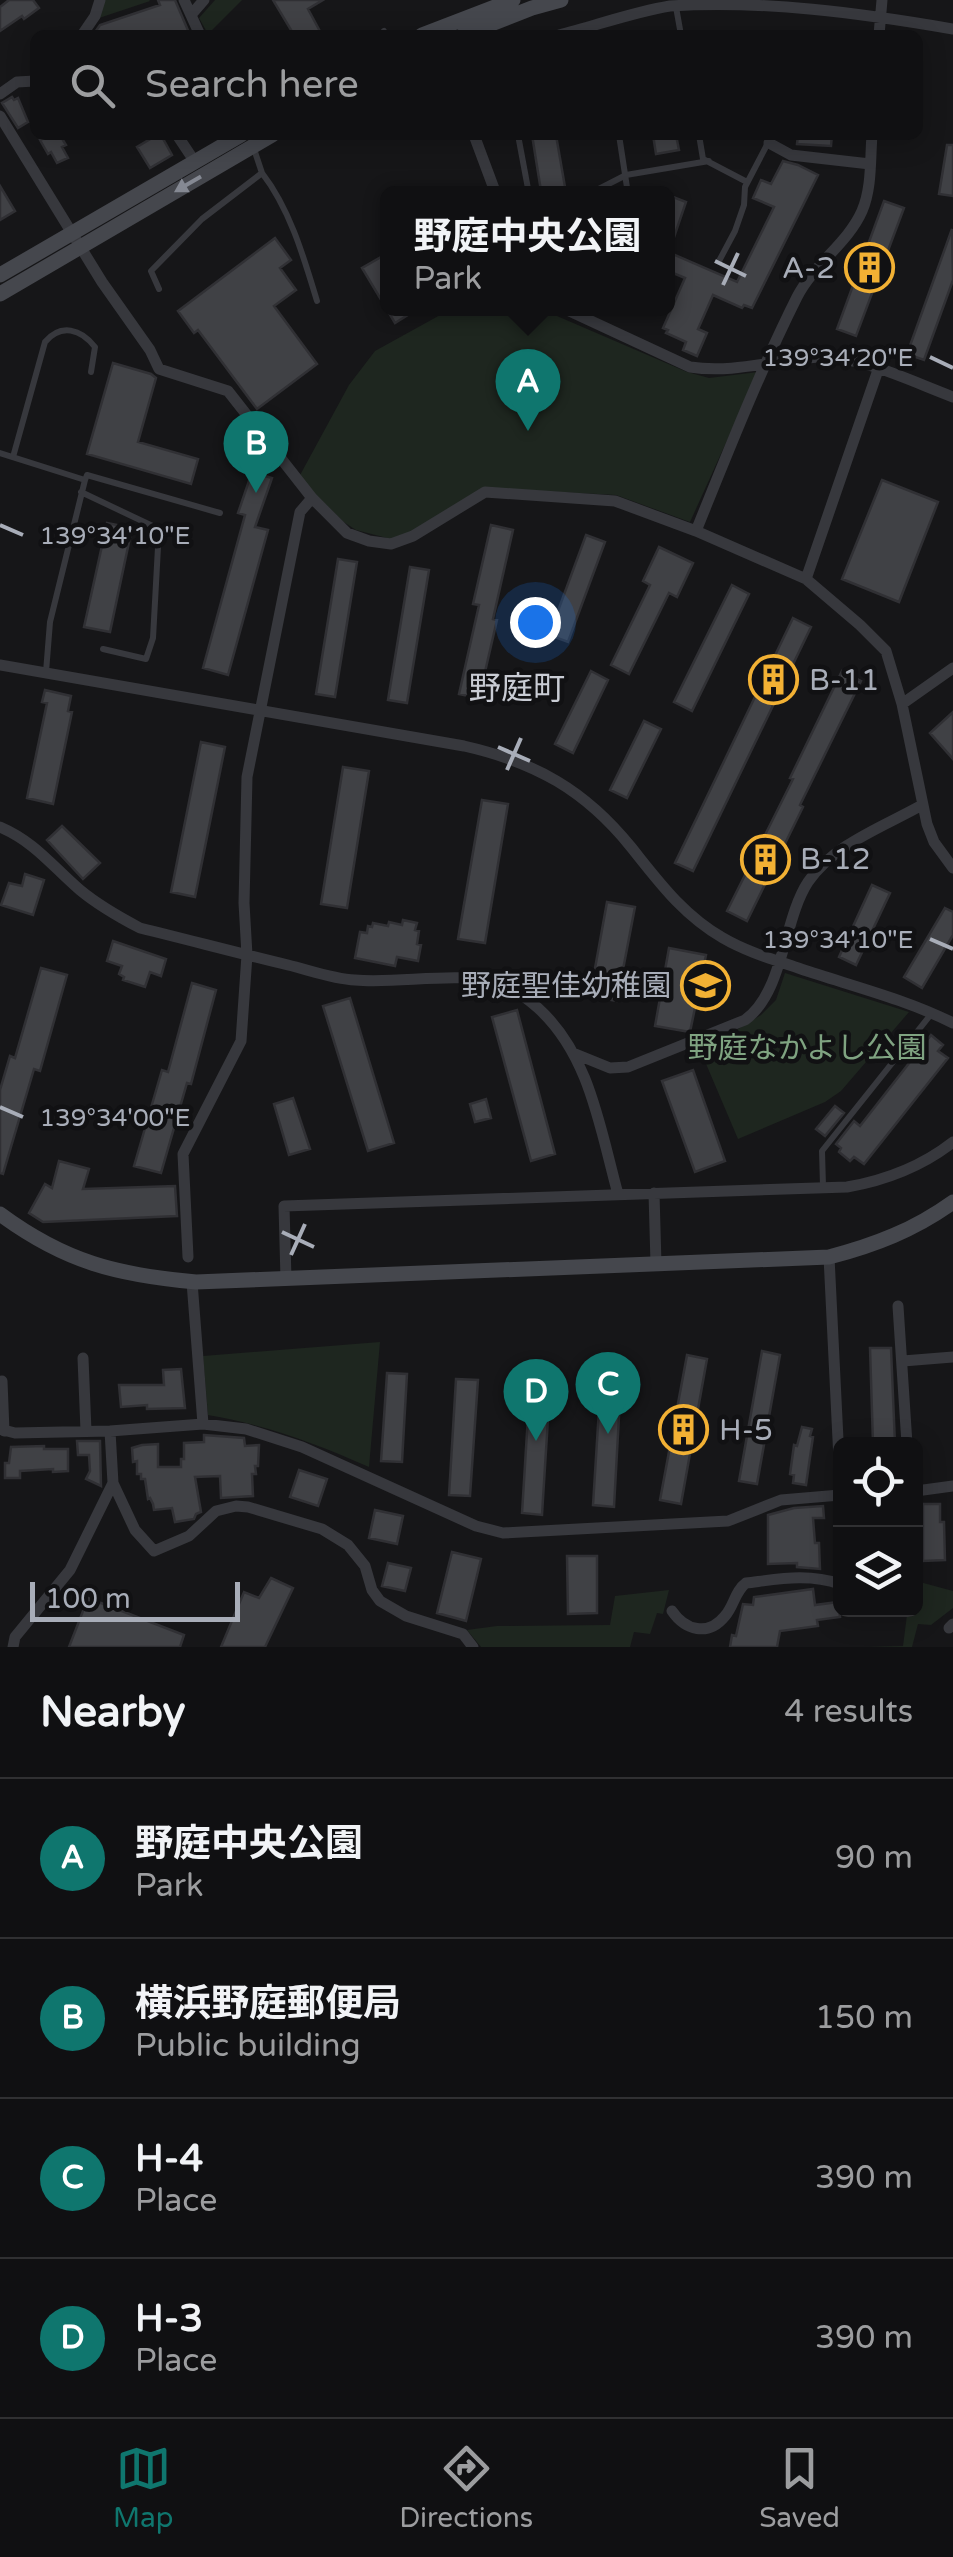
<!DOCTYPE html>
<meta charset="utf-8">
<style>
:root{--surface:#101012;--page:#19191b;--text:#f1f3f6;--muted:#9c9d9f;--line:#303032;--accent:#0f766e}
body{margin:0;font-family:"Varela Round","Noto Sans JP",sans-serif;background:var(--page);color:var(--text)}
.controls{position:absolute;right:30px;bottom:30px;display:grid;overflow:hidden;border-radius:15px;box-shadow:0 5px 25px #0003}
.controls button{width:90px;height:90px;display:grid;place-items:center;padding:0;border:0;border-bottom:2px solid var(--line);background:var(--surface);color:var(--text);font:50px sans-serif}
.scale{position:absolute;left:30px;bottom:25px;width:210px;box-sizing:border-box;padding-left:10px;border:5px solid #a8adb8;border-top:0;font-size:28px;line-height:35px;white-space:nowrap;color:#a8adb8;-webkit-text-stroke:8px #111113;paint-order:stroke}
.you{position:absolute;left:535px;top:622px;width:35px;height:35px;margin:-25px;border:8px solid #fff;border-radius:50%;background:#1a73e8;box-shadow:0 0 0 15px #1a73e833}
.badge{display:grid;place-items:center;width:65px;height:65px;border-radius:50%;background:var(--accent);color:#fff;font-size:32px;font-weight:700}
.pin{position:absolute;translate:-50% -82px;filter:drop-shadow(0 2px 5px #0008)}
.pin::after{content:'';position:absolute;top:52px;width:35px;height:30px;background:inherit;clip-path:polygon(0 0,100% 0,50% 100%)}
.popup{position:absolute;left:380px;top:186px;width:295px;height:130px;box-sizing:border-box;display:grid;place-content:center;border-radius:15px;background:var(--surface);filter:drop-shadow(0 2px 8px #0005);font-size:32px;white-space:nowrap;color:var(--muted)}
.popup b{font-size:38px;color:var(--text)}
.popup::after{content:'';position:absolute;left:50%;top:100%;margin-left:-20px;border:20px solid transparent;border-top-color:var(--surface)}
.list{margin:0;padding:0;list-style:none}
h2{display:flex;justify-content:space-between;align-items:center;height:130px;margin:0;padding:0 40px;font-size:42px}
h2 small{font-size:32px;font-weight:400;color:var(--muted)}
.list li{display:grid;grid-template-columns:65px 1fr auto;gap:30px;align-items:center;box-sizing:border-box;height:160px;padding:0 40px;border-top:2px solid var(--line)}
.list b{display:block;font-size:38px;white-space:nowrap}
.list p{margin:0;font-size:32px;white-space:nowrap;color:var(--muted)}
.list em{font-size:32px;font-style:normal;color:var(--muted)}
.icon{flex:none;width:55px;height:55px;fill:none;stroke:currentColor;stroke-width:2;stroke-linecap:round;stroke-linejoin:round}
.map{position:relative;flex:none;width:953px;height:1647px;overflow:hidden}
.search{position:absolute;background:var(--surface);box-shadow:0 5px 25px #0003;left:30px;right:30px;top:30px;height:110px;display:flex;align-items:center;gap:25px;box-sizing:border-box;padding:0 35px;border-radius:15px;color:var(--muted);font-size:38px}
.sheet{height:770px;background:var(--surface)}
nav{display:flex;justify-content:space-around;align-items:center;box-sizing:border-box;height:140px;border-top:2px solid var(--line);background:var(--surface);font-size:28px;color:var(--muted)}
nav a{display:grid;justify-items:center;gap:5px}
nav .on{color:var(--accent)}
.map>svg:first-child{display:block}
.green{fill:#1e261f}
.building{fill:#404145;stroke:#303034;stroke-width:2.5}
.lines{fill:none;stroke-linecap:round;stroke-linejoin:round}
.lane{stroke:#37383d;stroke-width:6}
.street{stroke:#37383d;stroke-width:11}
.secondary{stroke:#45474d;stroke-width:15}
.oneway{fill:#858993}
.ticks{fill:none;stroke:#a8adb8;stroke-width:4}
.labels{text-anchor:middle;dominant-baseline:central;stroke-width:9;stroke-linejoin:round;paint-order:stroke}
.poi-label{font-size:30px;fill:#a8adb8;stroke:#111113;text-anchor:start}
.park-label{font-size:30px;fill:#7fa381;stroke:#111113}
.neighbourhood-label{font-size:32px;fill:#c9ccd4;stroke:#111113}
.ticks-label{font-size:25px;text-anchor:middle;fill:#a8adb8;stroke:#111113;stroke-width:9;stroke-linejoin:round;paint-order:stroke}
</style>
<div class="map">
<svg width="953" height="1647" viewBox="0 0 953 1647">
<rect width="100%" height="100%" fill="#161618"/>
<path class="green" d="M103 0H149L150 1 99 18Z
M215 0H242L208 34 199 18Z
M451 309H546L550 313 687 372 709 378 758 372 690 522 616 495 483 488 411 533 391 539 356 530 333 515 299 477 349 385 375 351Z
M785 973 909 1012 841 1091 825 1102 738 1139 701 1052 761 1015 776 1000Z
M380 1342 369 1467C315 1443 267 1425 208 1415L203 1356Z
M916 1581 953 1591V1608L931 1625 918 1624 912 1647H866L903 1646 907 1615 904 1610H916Z
M669 1590 663 1614 657 1613 650 1634 634 1632 630 1647H481L467 1630 497 1626 610 1625 615 1596Z"/>
<path class="building" d="M9 0H33L39 8 24 19 22 16 0 31V7Z
M158 0H175L190 35H93L100 25 160 5Z
M273 0H323L308 9 322 35H294Z
M12 97 14 100 18 98 28 122 18 128 2 103Z
M43 135H60L66 145 62 147 68 158 57 163 51 152 48 154 40 140 45 138Z
M157 135H161L172 155 150 168 137 147Z
M532 135H556L565 187 541 191Z
M653 135H676L679 150 656 154Z
M798 135H832L831 146 797 144Z
M947 145H953V196L939 194Z
M783 161 798 165 818 175 752 308 744 305 742 308 713 295 698 329 707 333 697 356 683 350 686 342 666 333 668 330 663 328 685 278 668 271V252L737 282 774 207 753 198 761 180 771 184Z
M0 186 15 211 0 220Z
M668 195 686 202 670 249H668Z
M884 201 904 208 856 336 837 329Z
M952 229 953 280 924 360 907 354Z
M275 238 291 260 280 268 296 290 274 306 317 364 257 409 198 330 194 333 178 311Z
M388 253V308H419L395 323 362 268Z
M113 363 151 374 156 378 138 442 198 459 191 484 87 454Z
M252 472 272 478 255 527 268 530 228 675 203 668 245 515 238 513Z
M882 480 938 502 899 602 842 579Z
M107 523 132 528 110 632 84 627Z
M491 525 513 530 493 619 497 620 479 698 459 694 479 605 473 604Z
M586 535 605 542 568 642 549 635Z
M659 547 693 563 677 597 669 593 629 674 611 665 650 585 643 581Z
M338 559 357 562 335 697 316 694Z
M410 567 429 570 407 703 388 700Z
M732 585 749 594 692 711 674 702Z
M793 618 811 627 693 871 675 863Z
M591 671 608 680 573 753 555 744Z
M842 671 861 681 800 805 803 807 747 921 727 911 793 779 790 778Z
M45 690 71 696 68 711 72 712 53 804 27 798 47 703 42 702Z
M953 712V759L930 733Z
M644 721 661 729 627 798 610 790Z
M201 742 225 747 195 897 171 892Z
M343 767 369 771 347 908 321 904Z
M482 800 508 804 485 943 458 939Z
M62 826 100 863 83 879 47 840Z
M25 874 44 880 33 915 1 905 9 883 22 886Z
M872 885 890 893 856 965 839 957Z
M607 902 635 907 617 1001 590 996Z
M945 908 953 912V935L922 988 904 977Z
M403 920 417 923 415 930 419 931 417 944 421 945 418 961 397 957 395 966 355 958 360 932 367 933 368 926 372 927 373 923 388 926 389 922 402 925Z
M113 941 166 959 161 976 150 972 145 987 123 980 124 977 119 974 122 966 107 961Z
M669 948 706 955 690 1032 655 1026Z
M41 968 67 975 40 1071 34 1069 3 1174 0 1173V1090L10 1056 15 1058Z
M192 983 216 990 191 1084 187 1083 161 1173 134 1166 162 1070 168 1072Z
M350 998 394 1143 368 1151 323 1006Z
M517 1010 555 1154 531 1161 492 1017Z
M931 1035 943 1045 938 1051 948 1058 864 1164 854 1157 850 1161 839 1152 841 1148 836 1144 854 1121 860 1126Z
M693 1070 725 1161 695 1172 662 1081Z
M293 1098 310 1149 289 1155 274 1104Z
M486 1099 491 1118 475 1122 470 1104Z
M835 1106 844 1113 825 1136 816 1129Z
M59 1161 89 1169 83 1189 175 1186 177 1216 43 1222 29 1213 45 1184 52 1188Z
M870 1348H891L895 1444H873Z
M762 1351 780 1355 757 1484 739 1481Z
M687 1355 707 1359 681 1504 660 1500Z
M602 1361 622 1362 614 1507 593 1505Z
M531 1368 551 1370 542 1515 522 1513Z
M181 1369 185 1408 147 1409V1405L121 1407 119 1385H164L163 1370Z
M387 1373 407 1374 402 1462 381 1461Z
M456 1379 478 1380 470 1496 449 1495Z
M802 1427 812 1429 810 1436 813 1437 806 1485 793 1483 794 1475 790 1474 794 1445 797 1446Z
M204 1435 244 1438 245 1446 259 1445 258 1466H255L256 1474H252L253 1496 221 1498 220 1476 195 1477 201 1512 196 1514 194 1519 175 1522 172 1508 154 1510 153 1504 150 1498 148 1499 145 1479H141V1474H137V1461L133 1462 132 1448 142 1445 158 1444V1467H181V1459H184V1443L204 1442Z
M77 1441H100L101 1486 86 1479 90 1471 89 1455H78Z
M44 1446V1449H68V1471L53 1472V1469L20 1471V1478H5V1463H9L11 1447Z
M299 1470 327 1479 318 1506 290 1497Z
M923 1504H940V1522H944L945 1560 923 1561Z
M823 1506 824 1518H813L815 1543H819L820 1569 797 1567V1563L768 1564V1515L794 1508Z
M375 1510 403 1516 397 1544 369 1538Z
M452 1552 481 1559 466 1621 437 1613Z
M567 1556H597V1613L568 1614Z
M388 1563 411 1568 405 1591 382 1586Z
M271 1578 293 1588 265 1647H221L244 1592 259 1598Z
M813 1589 815 1605 838 1602 840 1617 817 1620 818 1626 780 1631 777 1647H730L732 1635 736 1636 743 1604 753 1605 754 1597Z
M88 1598 184 1635 180 1647H69Z"/>
<g class="lines">
<path class="lane" d="M676 7 681 35
M384 31 386 35
M518 135 529 194
M619 135 628 194
M699 135 703 159 747 182
M262 173C290 209 304 258 317 301
M589 194 626 175 709 161
M719 261 735 231 744 205 745 187 772 135
M159 289 151 271 202 219 262 173 254 149
M0 453 85 480 50 622 46 672
M13 457 45 342C61 323 81 329 95 347L91 372
M85 480 87 475 220 513
M81 492 159 529 153 638 146 659 103 649
M823 1186 822 1151 932 1013"/>
<path class="street" d="M184 0 200 35
M191 15 204 0
M82 35 95 16 100 0
M559 35C595 26 633 12 670 6 765 0 860 13 953 29
M879 35 882 0
M0 94 17 82 35 81
M0 116 102 282 150 350 159 369 228 391 312 498 347 533 369 541 391 544 413 536 485 492 615 501 696 531
M177 135 195 162
M474 135 496 194
M872 135C870 160 872 188 862 211 848 243 814 264 797 297 759 373 728 452 696 531L806 579 860 625 886 651 902 704 927 824 934 842 953 868
M769 143 791 155 870 164
M563 308 690 367C735 374 776 359 820 357 861 356 915 383 953 397
M806 579 878 370
M0 665 464 746C535 762 585 790 631 847 659 882 683 915 723 938 747 952 775 960 801 969 852 986 905 999 953 1023
M902 704 953 668
M0 827C35 842 52 866 80 890 98 905 119 917 140 928 189 940 238 953 288 965 309 970 333 979 355 980 399 984 458 971 499 983 514 988 527 998 538 1008 590 1055 600 1129 618 1194
M573 1053 610 1068 628 1067 745 1020C784 992 783 920 808 882 834 844 883 827 922 805
M654 1193 656 1264
M188 1257 183 1154 241 1041 247 955 244 903 247 777 300 512 312 498
M829 1257 840 1480
M286 1279 284 1206 847 1187C887 1180 921 1167 953 1142
M192 1282 203 1424
M898 1306 907 1444
M83 1358 86 1431
M903 1361 953 1357
M2 1381 4 1431
M0 1429 15 1433 110 1431 203 1424 246 1429 302 1447 476 1526 503 1533 728 1521 781 1500 840 1495
M113 1483 135 1530 154 1551 189 1536 216 1511 236 1506 248 1507 322 1529 348 1545 365 1566 372 1590 380 1601 406 1616 463 1634 473 1647
M916 1491 953 1486
M672 1611C685 1630 708 1637 725 1616 734 1606 735 1591 746 1583 779 1579 808 1573 840 1584
M949 1628 953 1624
M13 1647 15 1637 70 1570 113 1483 110 1431"/>
<path class="secondary" d="M422 35 513 0
M463 35 532 8 561 0
M0 275 241 135
M0 294 272 135
M0 1214C65 1262 117 1275 196 1282L829 1257C875 1245 914 1230 953 1202"/>
</g>
<defs><path id="oneway-solid" d="M-6-.8H1V-3.2L6.5 0L1 3.2V.8H-6Z" transform="scale(2.5)"/></defs>
<use class="oneway" href="#oneway-solid" transform="translate(188 184) rotate(150)"/>
<path class="ticks" d="M715 261 746 276M723 285 738 253M930 357 953 368M0 525 23 535M498 747 530 761M507 770 521 738M930 939 953 949M0 1107 23 1117M282 1232 314 1247M291 1255 305 1224"/>
<defs>
<symbol id="building-ring" viewBox="-11 -11 22 22"><circle r="9.5" fill="#111113" stroke="#f2b134" stroke-width="1.5"/><path d="M-4-6H4V6H1V3H-1V6H-4ZM-2.5-4.3h1.7v1.8h-1.7ZM.8-4.3h1.7v1.8H.8ZM-2.5-1h1.7V.8h-1.7ZM.8-1h1.7V.8H.8Z" fill="#f2b134"/></symbol>
<symbol id="school-ring" viewBox="-11 -11 22 22"><circle r="9.5" fill="#111113" stroke="#f2b134" stroke-width="1.5"/><path d="M0-5L7-2L0 1L-7-2ZM-4 1L0 2.5L4 1V4Q0 6-4 4Z" fill="#f2b134"/></symbol>
</defs>
<g fill-rule="evenodd">
<use href="#building-ring" x="842" y="240" width="55" height="55"/>
<use href="#building-ring" x="746" y="652" width="55" height="55"/>
<use href="#building-ring" x="738" y="832" width="55" height="55"/>
<use href="#school-ring" x="678" y="958" width="55" height="55"/>
<use href="#building-ring" x="656" y="1402" width="55" height="55"/>
</g>
<g class="labels">
<g class="poi-label">
<text x="835" y="268" text-anchor="end">A-2</text>
<text x="809" y="680">B-11</text>
<text x="800" y="859">B-12</text>
<text x="671" y="986" text-anchor="end">野庭聖佳幼稚園</text>
<text x="719" y="1430">H-5</text>
</g>
<g class="park-label">
<text x="807" y="1048">野庭なかよし公園</text>
</g>
<g class="neighbourhood-label">
<text x="517" y="689">野庭町</text>
</g>
</g>
<g class="ticks-label">
<text x="838" y="366">139°34'20"E</text>
<text x="115" y="544">139°34'10"E</text>
<text x="838" y="948">139°34'10"E</text>
<text x="115" y="1126">139°34'00"E</text>
</g>
</svg>
<div class="controls">
<button><svg class="icon" aria-label="locate" viewBox="0 0 24 24"><circle cx="12" cy="12" r="6"/><path d="M12 2v4M12 18v4M2 12h4M18 12h4"/></svg></button>
<button><svg class="icon" aria-label="layers" viewBox="0 0 24 24"><path d="M12 4l9 5-9 5-9-5zM3 14l9 5 9-5"/></svg></button>
</div>
<div class="scale">100 m</div>
<div class="you"></div>
<div class="pin badge" style="left:528px;top:431px">A</div>
<div class="popup"><b>野庭中央公園</b>Park</div>
<div class="pin badge" style="left:256px;top:493px">B</div>
<div class="pin badge" style="left:608px;top:1434px">C</div>
<div class="pin badge" style="left:536px;top:1441px">D</div>
<div class="search"><svg class="icon" aria-label="search" viewBox="0 0 24 24"><circle cx="10" cy="10" r="6"/><path d="M15 15l6 6"/></svg>Search here</div>
</div>
<section class="sheet">
<h2>Nearby<small>4 results</small></h2>
<ul class="list">
<li><span class="badge">A</span><div><b>野庭中央公園</b><p>Park</p></div><em>90 m</em></li>
<li><span class="badge">B</span><div><b>横浜野庭郵便局</b><p>Public building</p></div><em>150 m</em></li>
<li><span class="badge">C</span><div><b>H-4</b><p>Place</p></div><em>390 m</em></li>
<li><span class="badge">D</span><div><b>H-3</b><p>Place</p></div><em>390 m</em></li>
</ul>
</section>
<nav>
<a class="on"><svg class="icon" aria-label="map" viewBox="0 0 24 24"><path d="M3 6l6-2 6 2 6-2v14l-6 2-6-2-6 2zM9 4v14M15 6v14"/></svg>Map</a>
<a><svg class="icon" aria-label="directions" viewBox="0 0 24 24"><path d="M12 3l9 9-9 9-9-9zM9 14v-3h6M13 9l2 2-2 2"/></svg>Directions</a>
<a><svg class="icon" aria-label="saved" viewBox="0 0 24 24"><path d="M7 4h10v16l-5-4-5 4z"/></svg>Saved</a>
</nav>
